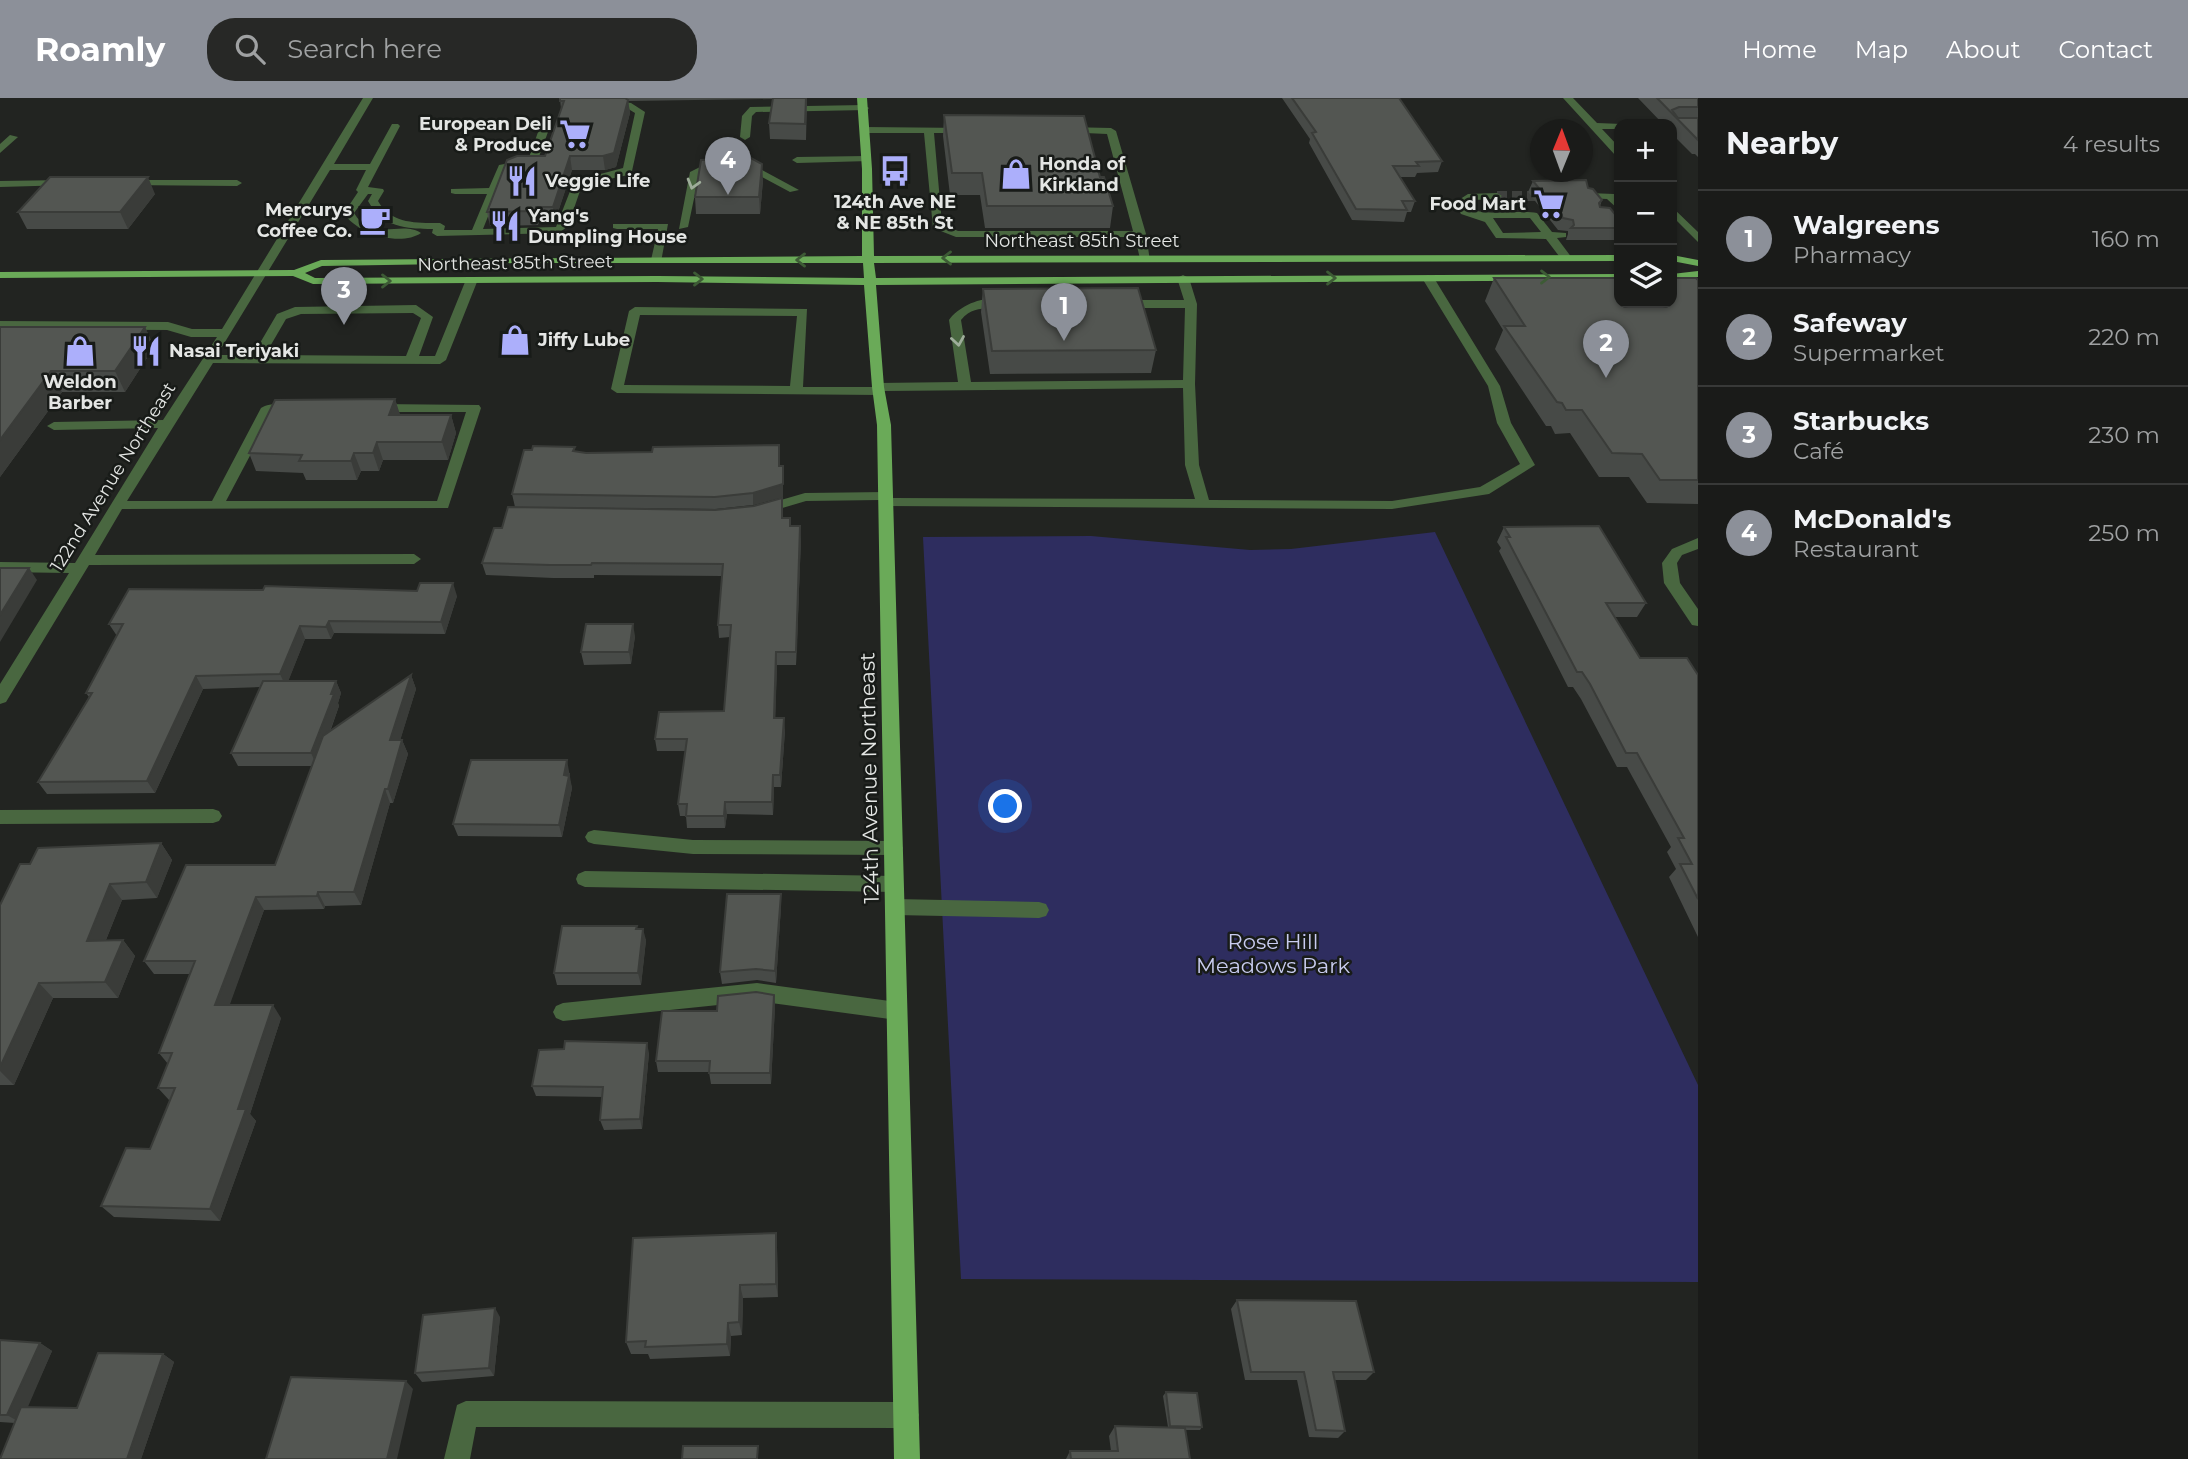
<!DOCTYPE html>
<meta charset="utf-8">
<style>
:root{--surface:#1a1b19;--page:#272826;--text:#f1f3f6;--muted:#9fa1a2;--line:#383938;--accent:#8c9099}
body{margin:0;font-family:Montserrat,sans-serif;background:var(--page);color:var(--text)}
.controls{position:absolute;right:21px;top:21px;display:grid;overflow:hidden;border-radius:14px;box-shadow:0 2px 5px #0004}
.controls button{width:63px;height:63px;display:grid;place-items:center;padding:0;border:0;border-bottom:2px solid var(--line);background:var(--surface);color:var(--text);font:35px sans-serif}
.compass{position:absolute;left:1530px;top:21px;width:63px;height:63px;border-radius:50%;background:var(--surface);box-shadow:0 2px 5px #0004;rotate:1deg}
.you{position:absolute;left:1006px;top:709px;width:24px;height:24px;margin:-18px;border:5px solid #fff;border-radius:50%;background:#1a73e8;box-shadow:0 0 0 10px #1a73e833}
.badge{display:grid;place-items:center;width:46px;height:46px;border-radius:50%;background:var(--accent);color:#fff;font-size:23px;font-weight:700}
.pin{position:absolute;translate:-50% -58px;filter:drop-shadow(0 2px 4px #0008)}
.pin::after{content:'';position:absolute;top:37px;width:24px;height:21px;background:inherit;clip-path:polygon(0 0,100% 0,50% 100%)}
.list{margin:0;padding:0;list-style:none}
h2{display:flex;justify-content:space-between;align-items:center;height:91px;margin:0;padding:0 28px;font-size:30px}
h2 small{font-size:23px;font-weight:400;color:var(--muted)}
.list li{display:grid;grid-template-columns:46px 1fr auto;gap:21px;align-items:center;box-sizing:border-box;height:98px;padding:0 28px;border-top:2px solid var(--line)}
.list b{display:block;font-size:26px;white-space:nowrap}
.list p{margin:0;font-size:23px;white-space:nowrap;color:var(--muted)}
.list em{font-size:23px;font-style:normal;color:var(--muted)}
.icon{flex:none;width:38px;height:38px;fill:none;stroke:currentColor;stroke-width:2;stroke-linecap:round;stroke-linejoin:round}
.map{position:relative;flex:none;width:1698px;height:1361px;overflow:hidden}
header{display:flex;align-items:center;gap:42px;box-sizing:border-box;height:98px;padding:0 35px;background:var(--accent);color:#fff}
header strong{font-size:33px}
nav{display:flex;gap:38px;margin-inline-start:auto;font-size:24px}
.search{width:490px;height:63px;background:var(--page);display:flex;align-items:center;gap:18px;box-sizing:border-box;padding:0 24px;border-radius:28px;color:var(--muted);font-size:26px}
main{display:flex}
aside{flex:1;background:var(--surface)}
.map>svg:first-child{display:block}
.green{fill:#2e2d5f}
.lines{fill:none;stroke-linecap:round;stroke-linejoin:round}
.minor-tunnel{stroke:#3f413e;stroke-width:10;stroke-dasharray:10 5;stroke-linecap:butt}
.minor{fill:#496740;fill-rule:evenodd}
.major{fill:#6aaa58;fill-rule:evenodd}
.wall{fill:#474a47}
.shaded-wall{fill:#3a3c39}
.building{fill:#535652;stroke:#3a3c39;stroke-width:2}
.oneway{stroke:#9ead9a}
.oneway2{stroke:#3d5b35}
.labels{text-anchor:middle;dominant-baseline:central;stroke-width:5;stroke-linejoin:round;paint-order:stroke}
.far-poi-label{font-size:18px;font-weight:bold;fill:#e4e6e4;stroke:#181b18;text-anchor:start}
.far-street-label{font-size:18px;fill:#e4e6e4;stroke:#181b18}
.street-label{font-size:21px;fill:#e4e6e4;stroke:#181b18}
.park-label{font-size:21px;fill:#c9ccf0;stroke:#181b18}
</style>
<header>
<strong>Roamly</strong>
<div class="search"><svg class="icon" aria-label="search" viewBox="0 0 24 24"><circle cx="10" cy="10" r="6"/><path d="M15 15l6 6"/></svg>Search here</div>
<nav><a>Home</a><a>Map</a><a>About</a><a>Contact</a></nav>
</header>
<main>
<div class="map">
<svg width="1698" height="1361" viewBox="0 0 1698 1361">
<rect width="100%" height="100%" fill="#222421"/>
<path class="green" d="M1435 434 1698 987V1184L961 1181 923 439 1091 438 1250 452 1291 451Z"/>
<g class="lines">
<path class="minor-tunnel" d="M1497 98H1553"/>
<path class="minor" d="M363 0H373L334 66H370L392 26H398L400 28 368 89 383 91 384 93 378 103C391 126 416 125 440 125L445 128 444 132H472L487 96H455L451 95V91L489 90 499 67 528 62 542 23 547 20 552 23 537 64 507 71 483 131 556 129 574 83 623 70 635 15 625 9 597 5 593 0 631 5 645 14 632 73 628 77 582 87 568 128 559 135 437 138 432 135 433 131C406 131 382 129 368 103L372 96H368L354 115C372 145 402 122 421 135 401 149 356 136 344 115L358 94 356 92 366 72H330L217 257H253L277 216 295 209 416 207 433 219 419 258H435L465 184 475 182 477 184 446 262 440 266 213 265 127 403H212L261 310C270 304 291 304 300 310L293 314H273L226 403H437L466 314H377L370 310 377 306 479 307 481 310 448 410 122 411 95 457 414 456 421 461 414 466 89 467 6 604 0 606V586L69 475 0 474V464L75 465 158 330 54 332 47 328 54 324 163 322 217 239H191L167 232 0 231V223L168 224 192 231H222ZM413 215 421 220 406 258 265 257 286 221 301 216Z
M1563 0H1573L1597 25 1622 26H1619V31H1602L1619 49V58L1615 57Z
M864 7 869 10 867 12 756 14 752 18 750 39 745 42 740 39 742 18 750 9Z
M1066 29 1111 30 1116 33 1146 136 1150 163 1140 161 1135 139H956L933 130 924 35H865L860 32 865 29 967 30V34L964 35H934L942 126 958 133H1133L1107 36 1063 34V30Z
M10 37 18 39 0 55V46Z
M866 58 871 61 870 63 797 65 792 62 797 59Z
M753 67 799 92 790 94 751 73 702 75 699 77 688 129 679 131 690 74 700 69Z
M66 82 71 85 70 87 0 89V83Z
M129 82H237L242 85 237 88 125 87 124 85Z
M1589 95 1614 96 1619 102V112L1607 101 1585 100 1584 98Z
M1468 96 1497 95 1502 98C1492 105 1476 98 1465 106 1475 121 1517 111 1537 115L1552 134 1566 135V139L1557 140 1572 160 1562 162 1546 141 1496 140 1485 124 1461 116 1454 105ZM1493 120H1530L1541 134 1503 135Z
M1672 109 1698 134V144L1672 118Z
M613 126H668L661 164 651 162 658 131H617L613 130Z
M1619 134V140L1614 139V135Z
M1183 177 1189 180 1197 206 1195 286 1199 367 1209 402 1392 403 1480 389 1520 366 1497 325 1488 288 1422 180 1428 177 1434 180 1500 288 1511 325 1535 367 1489 396 1392 411 886 408 881 407 880 402 806 403 762 416 755 412 757 409 805 395 886 394 891 395 892 400 1195 401 1185 367 1183 290 885 293 879 297 617 295 611 291 629 213 635 209 807 211 803 289H872L878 285 958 284 949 222C961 205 994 193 1012 206 996 217 978 202 961 222L971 284 1183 282 1185 210H1121L1115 206 1121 202H1184L1177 180ZM640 217 797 218 790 288 624 287Z
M1698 440V451L1682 457 1677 465 1680 485 1698 511V528L1692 527 1664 485 1662 465 1672 451Z
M213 711 219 713 222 718 219 723 213 725 0 726V712Z
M594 732 693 742 894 743 900 745 903 750 900 755 894 757 693 756 594 746 588 744 585 739 588 734Z
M585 773 894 778 901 781 903 786 901 791 894 794 585 789 578 786 576 781 578 776Z
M895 801 1039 804 1046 806 1049 812 1046 818 1039 820 895 817 888 815 885 809 888 803Z
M757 885 897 904 904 907 907 913 904 919 897 922 757 903 563 923 556 920 553 914 556 908 563 905Z
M466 1303 906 1304 915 1308 919 1317 915 1326 906 1330 476 1329 470 1361H444L457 1307Z"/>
<path class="major" d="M857 0H867L872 71 874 158 1619 157V163L874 165 876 180 1619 176V182L876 187 884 289 891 327 920 1361H894L877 327 872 289 864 187 657 184 313 186 293 178 0 180V174L294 172 321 162 862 158V71ZM517 165H863L864 180 657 178 315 180 305 175 322 168Z
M1672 157 1698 162V168L1672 163Z
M1698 173V179L1672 182V176Z"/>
</g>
<path class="wall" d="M560 0H807L806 42 770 41 769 25 773 1 628 3 630 15 616 69 605 72H572L555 123H539L538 127 490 128 487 114 545 58 561 11Z
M1282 0H1399L1442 63 1438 74 1417 75 1415 79H1399L1415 103 1411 114H1407L1404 124 1352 122 1309 45 1310 41Z
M1638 0H1698V59L1695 56H1692L1672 36V26H1663Z
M944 17 1100 79 1113 108 1110 130H985L980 97H950L943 38Z
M763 82 760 116H696L695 99Z
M1533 83 1588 90 1602 102 1600 108 1619 129 1615 142H1566L1568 136V133L1558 132 1528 94Z
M155 96 128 131H27L18 114Z
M1494 180 1698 182V406L1647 405 1629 379H1599L1570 335 1555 336 1551 328H1546L1495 251 1503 232 1485 203Z
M983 191 1156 252 1151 275 990 276 981 214Z
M0 229H145L154 249 125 294H62L0 379Z
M395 301 400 317H451L456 335 448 362H383L379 373H361L357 382H306L303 375 256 373 249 355Z
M575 353 586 355 780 359V368H783V399L753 407 716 411 515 409 512 396Z
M782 400 783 420 801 441 796 567H777L775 620 785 632 781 689H774L773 717 727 716 725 730H687L686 718H680L678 706 685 653H657L655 641 724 613 730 539 719 540 718 527 722 478 594 477V480H553L486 477 482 465 502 430 754 408Z
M1504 429 1646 505 1637 519H1614L1640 560 1698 577V839L1669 779 1676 771 1667 754 1671 749 1627 669H1617L1581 601 1573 589H1568L1499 453 1501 450 1497 444Z
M457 498 445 536 334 535 331 541H305L288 583H336L341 595 338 605 339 608 330 634 411 577 416 591 400 642H402L408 656 393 705H390L361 807 325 808 324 811 264 812 229 907 281 920 250 1016 256 1023 220 1123 114 1119 101 1108 150 1051 170 1002H169L158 990 168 966 159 955 190 876H154L144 863 275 767 312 668H238L231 655 260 589 203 591 155 695 47 696 38 684 89 599 86 595 117 538 109 526Z
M635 538 631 566 584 567 581 554Z
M570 675 569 679 572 690 562 739 458 738 453 726Z
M161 745 172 762 157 800 122 802 106 842H123L135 858 118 900H53L14 987H0V807Z
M781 808 776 885 757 882 722 886 720 874Z
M638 831 646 842 641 887H557L554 875Z
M774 897 775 908 771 986H711L709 974H658L656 963 717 913Z
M649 955 642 1031 604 1032 600 1022 603 999 536 998 532 988Z
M776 1135 777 1149 778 1199 743 1200 742 1237 731 1238 730 1258 650 1261 648 1256H631L626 1244Z
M1237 1202 1374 1274 1366 1282H1334L1345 1333 1338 1340 1309 1339 1297 1282H1245L1231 1211Z
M500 1219 494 1278 422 1284 415 1275Z
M0 1242 40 1245 52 1253 27 1309 77 1310 163 1256 174 1264 141 1361H0L15 1325 0 1324Z
M1166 1294 1202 1329 1200 1332H1185L1190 1361 1111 1353 1109 1338 1115 1328 1168 1329 1163 1298Z
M1070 1353 1071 1361H1066Z"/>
<path class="shaded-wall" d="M628 2 630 15 616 69 605 72 603 58Z
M570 58 572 72 555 123 553 109Z
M762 66 763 82 760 116 759 99Z
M148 79 155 96 128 131 120 114Z
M536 109 539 123 538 127 535 113Z
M145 229 154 249 125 294 115 273Z
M51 273 62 294 0 379V342Z
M395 301 401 320 389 317Z
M451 317 456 335 448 362 442 344Z
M377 344 383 362 379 373 373 355Z
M354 355 361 373 357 382 351 363Z
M783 368V399L753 407V395Z
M800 428 801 441 796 567V554Z
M29 470 37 482 0 544V517Z
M453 485 457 498 445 536 441 524Z
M329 523 334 535 331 541 326 529Z
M633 526 635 538 631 566 629 554Z
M300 528 305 541 286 589 280 576Z
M776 554 777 567 775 632 774 620Z
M411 577 416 591 396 656 390 642Z
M196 578 203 591 155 695 147 683Z
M336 583 341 595 338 605 339 608 317 668 311 655Z
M784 620 785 632 781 689 780 677Z
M402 642 408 656 393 705 388 691Z
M567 662 572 690 562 739 559 727 564 677Z
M773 677 774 689 773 717 772 704Z
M385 691 390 705 361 807 354 794Z
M725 704 727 716 725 730 724 718Z
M161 745 172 762 157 800 146 784Z
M110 786 122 802 99 859 87 843Z
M318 794 325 808 324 811 317 798Z
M781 796V808L776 885 775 873Z
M256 799 264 812 225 920 215 907Z
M643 831 646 842 641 887 638 875Z
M123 842 135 858 118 900 105 884Z
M39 885 53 900 14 987 0 973V969Z
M774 897 775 908 771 986 770 975Z
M273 907 281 920 250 1016 256 1023 220 1123 210 1111 238 1011Z
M647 945 649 955 642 1031 640 1021Z
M776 1135 777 1149 778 1199 776 1186Z
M740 1187 743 1200 742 1237 739 1224Z
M495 1210 500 1219 494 1278 489 1270Z
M728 1225 731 1238 730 1258 727 1246Z
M40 1245 52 1253 21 1325 7 1317Z
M163 1256 174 1264 141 1361H127Z
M406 1283 413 1291 397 1361H387Z"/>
<path class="building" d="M560 0H625L628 2 614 55 603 58H570L553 109H536L535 113 487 114 507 62 517 58H545L564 3H560Z
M773 0H806L805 26 769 25Z
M1292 0H1399L1442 63 1416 64 1419 68H1393L1415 103H1402L1407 112 1356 111 1312 35 1316 34Z
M1657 0H1698V9H1679L1672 12 1678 20H1698V42Z
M944 17 1084 18 1100 79H1104L1113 108H987L982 75H952Z
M749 59 762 66 759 99H695L701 62Z
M50 79H148L120 114H18Z
M1586 82 1588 90 1593 91 1602 102 1599 105 1600 109 1610 110 1619 121 1617 127 1619 130H1571L1574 127 1573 122 1563 120 1533 83Z
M1494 180H1619V205H1672V180H1696L1698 182V382H1660L1642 356 1612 355 1582 312H1566L1562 305 1557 304 1504 228H1525Z
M1138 190 1156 252 992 253 983 191Z
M0 229H145L115 273H51L0 342Z
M395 301 389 317H451L442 344H377L373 355H354L351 363H299L302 357 249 355 275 302Z
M779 347V368H783V386L753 395 715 399 512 396 524 352H532L533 348 575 349 573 353 586 355 652 354 653 349Z
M782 400V420H790V428H800L796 554H776L774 620H784L780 677H773L772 704H725L724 718H686L687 706H678L687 641H655L659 614 724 613 731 527H718L723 466 592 465 591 467H550L482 465 494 430H502L508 409 715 412 754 408Z
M1599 428 1646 505H1606L1640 560H1687L1698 577V801L1680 766H1692L1678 740H1684L1637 655H1626L1590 586 1582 574H1577L1506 439H1510L1504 429Z
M0 470H29L0 517Z
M420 485H453L441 524 329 523 326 529 300 528 280 576 196 578 147 683 38 684 92 595H86L123 526H109L129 491 263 492 265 488 417 493Z
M586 526H633L629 554H581Z
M411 577 390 642H402L388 691H385L354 794H318L317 798 256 799 215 907H273L238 1011H246L210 1111 101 1108 126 1050 150 1051 175 990H158L172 955H159L195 863H144L186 767H275L323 638Z
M263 583H336L331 596H334L311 655H231Z
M471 662H567L564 677 569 678 559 727 453 726Z
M161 745 146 784 110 786 87 843 123 842 105 884 39 885 0 969V807L20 766H30L38 750Z
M727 796H781L775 873 756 871 720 874Z
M562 828H637L636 831H643L638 875H554Z
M756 894 774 897 770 975H709L710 963H656L662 913H717L718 898Z
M565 943 647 945 640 1021 600 1022 603 989 532 988 539 952 564 951Z
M776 1135V1186L740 1187 739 1224 728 1225 727 1246 645 1249 646 1243 626 1244 633 1140Z
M1237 1202 1356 1203 1374 1274H1333L1345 1333 1316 1332 1304 1274H1251Z
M495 1210 489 1270 415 1275 423 1217Z
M0 1242 40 1245 7 1317H0Z
M98 1255 163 1256 127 1361H0L21 1309 77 1310Z
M291 1279 406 1283 387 1361H266Z
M1166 1294 1197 1295 1202 1329 1170 1328Z
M1115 1328 1185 1330 1190 1361H1071L1070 1353H1118Z
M683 1348H758L757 1361H682Z"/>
<defs><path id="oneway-chevron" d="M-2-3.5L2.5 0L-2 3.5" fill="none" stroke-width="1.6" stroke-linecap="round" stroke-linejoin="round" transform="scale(1.75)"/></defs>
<g class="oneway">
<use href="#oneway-chevron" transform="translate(693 86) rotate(106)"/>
<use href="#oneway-chevron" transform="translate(958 243) rotate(81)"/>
</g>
<g class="oneway2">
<use href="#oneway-chevron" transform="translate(947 160) rotate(-180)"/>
<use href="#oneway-chevron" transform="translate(801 162) rotate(-180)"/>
<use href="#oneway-chevron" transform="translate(1545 179)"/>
<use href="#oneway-chevron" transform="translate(1331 180)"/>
<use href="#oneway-chevron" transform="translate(698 181)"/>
<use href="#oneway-chevron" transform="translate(386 183)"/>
</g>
<defs>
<symbol id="supermarket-bare" viewBox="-9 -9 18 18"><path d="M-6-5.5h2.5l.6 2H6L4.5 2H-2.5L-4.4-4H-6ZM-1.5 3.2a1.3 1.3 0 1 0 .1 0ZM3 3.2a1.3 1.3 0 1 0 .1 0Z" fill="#acaffb" stroke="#181b18" stroke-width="2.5" paint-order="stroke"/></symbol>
<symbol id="bus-bare" viewBox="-9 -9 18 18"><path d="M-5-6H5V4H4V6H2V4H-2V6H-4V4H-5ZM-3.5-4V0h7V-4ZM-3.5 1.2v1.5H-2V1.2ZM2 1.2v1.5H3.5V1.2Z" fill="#acaffb" stroke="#181b18" stroke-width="2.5" paint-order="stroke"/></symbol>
<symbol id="shop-bare" viewBox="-9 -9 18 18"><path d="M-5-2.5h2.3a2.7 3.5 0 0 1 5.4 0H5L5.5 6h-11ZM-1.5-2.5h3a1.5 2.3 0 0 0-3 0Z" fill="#acaffb" stroke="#181b18" stroke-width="2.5" paint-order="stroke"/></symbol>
<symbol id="restaurant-bare" viewBox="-9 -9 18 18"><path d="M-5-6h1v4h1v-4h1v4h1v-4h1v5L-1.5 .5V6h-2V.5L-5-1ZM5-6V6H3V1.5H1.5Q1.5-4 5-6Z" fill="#acaffb" stroke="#181b18" stroke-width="2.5" paint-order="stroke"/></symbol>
<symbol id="cafe-bare" viewBox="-9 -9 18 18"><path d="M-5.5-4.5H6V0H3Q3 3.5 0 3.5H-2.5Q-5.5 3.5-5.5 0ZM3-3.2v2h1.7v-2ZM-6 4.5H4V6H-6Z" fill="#acaffb" stroke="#181b18" stroke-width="2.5" paint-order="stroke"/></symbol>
</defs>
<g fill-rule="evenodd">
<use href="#supermarket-bare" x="553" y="14" width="44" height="44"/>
<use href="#bus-bare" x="873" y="51" width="44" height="44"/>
<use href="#shop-bare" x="994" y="54" width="44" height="44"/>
<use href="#restaurant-bare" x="500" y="61" width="44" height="44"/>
<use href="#supermarket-bare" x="1527" y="84" width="44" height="44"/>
<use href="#cafe-bare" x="353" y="100" width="44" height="44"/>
<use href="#restaurant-bare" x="483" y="106" width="44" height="44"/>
<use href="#shop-bare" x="493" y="220" width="44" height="44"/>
<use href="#shop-bare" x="58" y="231" width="44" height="44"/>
<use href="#restaurant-bare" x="124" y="231" width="44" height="44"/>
</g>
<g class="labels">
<g class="far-poi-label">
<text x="552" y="26" text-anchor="end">European Deli<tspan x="552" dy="21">&amp; Produce</tspan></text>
<text x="1039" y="66">Honda of<tspan x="1039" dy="21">Kirkland</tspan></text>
<text x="545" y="83">Veggie Life</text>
<text x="895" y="104" text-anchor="middle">124th Ave NE<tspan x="895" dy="21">&amp; NE 85th St</tspan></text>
<text x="1526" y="106" text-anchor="end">Food Mart</text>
<text x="352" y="112" text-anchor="end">Mercurys<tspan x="352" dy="21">Coffee Co.</tspan></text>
<text x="528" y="118">Yang's<tspan x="528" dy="21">Dumpling House</tspan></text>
<text x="538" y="242">Jiffy Lube</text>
<text x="169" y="253">Nasai Teriyaki</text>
<text x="80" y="284" text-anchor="middle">Weldon<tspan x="80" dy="21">Barber</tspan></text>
</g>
<g class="far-street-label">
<text x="1082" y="143">Northeast 85th Street</text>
<text transform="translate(515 165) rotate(-1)">Northeast 85th Street</text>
<text transform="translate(113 379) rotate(-58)">122nd Avenue Northeast</text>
</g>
<g class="street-label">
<text transform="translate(869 680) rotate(-91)">124th Avenue Northeast</text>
</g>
<g class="park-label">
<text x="1273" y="843">Rose Hill<tspan x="1273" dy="24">Meadows Park</tspan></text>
</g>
</g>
</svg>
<div class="controls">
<button>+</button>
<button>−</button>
<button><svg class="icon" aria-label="layers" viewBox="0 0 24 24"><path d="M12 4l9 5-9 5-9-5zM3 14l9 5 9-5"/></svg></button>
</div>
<svg class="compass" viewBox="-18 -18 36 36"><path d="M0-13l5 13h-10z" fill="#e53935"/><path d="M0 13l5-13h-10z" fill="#9fa1a2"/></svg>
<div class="you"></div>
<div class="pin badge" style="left:1064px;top:243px">1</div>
<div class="pin badge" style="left:1606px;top:280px">2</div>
<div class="pin badge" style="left:344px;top:227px">3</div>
<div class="pin badge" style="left:728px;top:97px">4</div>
</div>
<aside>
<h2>Nearby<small>4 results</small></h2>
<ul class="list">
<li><span class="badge">1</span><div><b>Walgreens</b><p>Pharmacy</p></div><em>160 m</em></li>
<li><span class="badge">2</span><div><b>Safeway</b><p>Supermarket</p></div><em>220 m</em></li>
<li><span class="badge">3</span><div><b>Starbucks</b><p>Café</p></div><em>230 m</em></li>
<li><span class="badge">4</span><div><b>McDonald's</b><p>Restaurant</p></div><em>250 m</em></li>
</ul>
</aside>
</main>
